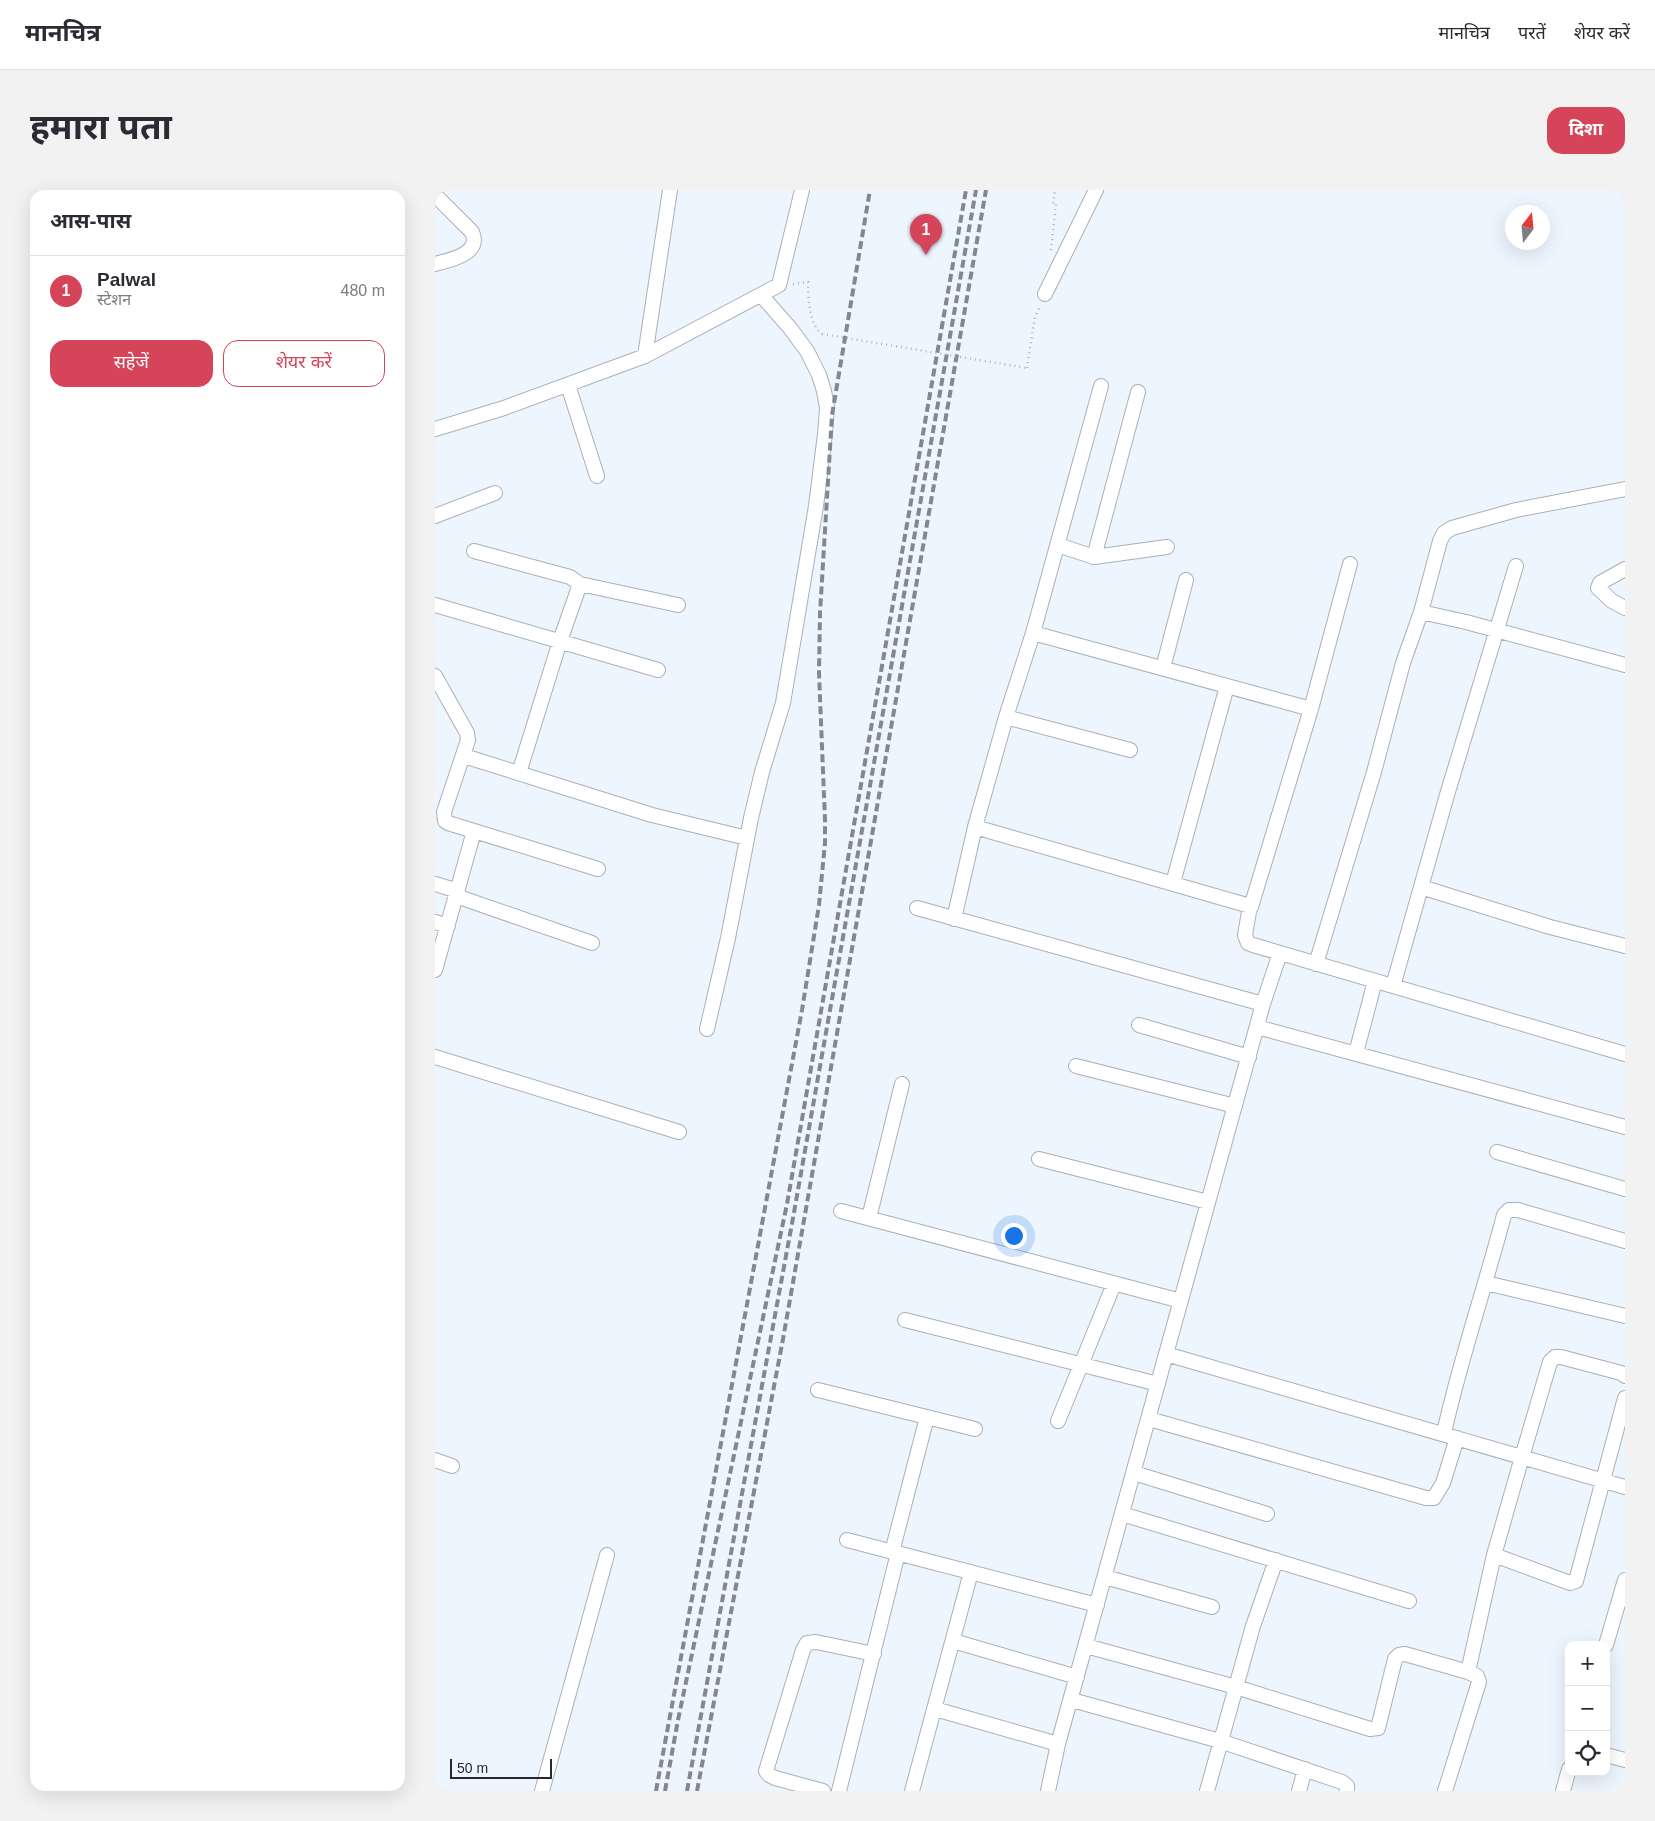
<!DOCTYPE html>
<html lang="hi">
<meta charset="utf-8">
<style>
:root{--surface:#fff;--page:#f2f2f3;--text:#2b2b33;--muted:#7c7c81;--line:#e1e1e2;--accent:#d54459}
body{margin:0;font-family:Helvetica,"Noto Sans Devanagari",sans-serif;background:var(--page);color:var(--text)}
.controls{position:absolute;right:15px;bottom:15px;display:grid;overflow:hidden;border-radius:10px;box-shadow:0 5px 20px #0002}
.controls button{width:45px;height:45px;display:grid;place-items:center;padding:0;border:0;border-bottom:1px solid var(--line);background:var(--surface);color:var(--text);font:25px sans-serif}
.compass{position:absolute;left:1070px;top:15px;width:45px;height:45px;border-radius:50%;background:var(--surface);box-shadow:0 5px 20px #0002;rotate:16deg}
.scale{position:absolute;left:15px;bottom:12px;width:102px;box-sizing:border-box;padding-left:5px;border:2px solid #272a2d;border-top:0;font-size:14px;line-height:18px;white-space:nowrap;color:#272a2d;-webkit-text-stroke:4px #edf5fe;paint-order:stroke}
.you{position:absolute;left:578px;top:1045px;width:18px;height:18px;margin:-12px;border:4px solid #fff;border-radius:50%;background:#1a73e8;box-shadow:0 0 0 8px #1a73e833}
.badge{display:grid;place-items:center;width:32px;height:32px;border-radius:50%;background:var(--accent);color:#fff;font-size:16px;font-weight:700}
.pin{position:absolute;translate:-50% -41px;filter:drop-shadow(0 1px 2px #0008)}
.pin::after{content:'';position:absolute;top:26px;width:18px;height:15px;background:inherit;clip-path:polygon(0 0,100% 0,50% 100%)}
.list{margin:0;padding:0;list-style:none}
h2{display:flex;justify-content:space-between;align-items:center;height:65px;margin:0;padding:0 20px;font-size:21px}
h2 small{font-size:16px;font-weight:400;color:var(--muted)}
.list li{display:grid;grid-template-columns:32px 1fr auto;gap:15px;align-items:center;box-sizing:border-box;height:70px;padding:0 20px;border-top:1px solid var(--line)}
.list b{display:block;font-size:19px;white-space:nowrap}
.list p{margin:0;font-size:16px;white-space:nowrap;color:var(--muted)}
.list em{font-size:16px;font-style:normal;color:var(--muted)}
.actions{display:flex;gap:10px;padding:15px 20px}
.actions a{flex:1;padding:11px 0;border:1px solid var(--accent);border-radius:15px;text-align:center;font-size:18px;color:var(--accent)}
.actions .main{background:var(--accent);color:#fff}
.icon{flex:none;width:28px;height:28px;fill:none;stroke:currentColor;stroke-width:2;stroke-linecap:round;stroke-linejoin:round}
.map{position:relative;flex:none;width:1190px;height:1601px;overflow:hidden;border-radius:15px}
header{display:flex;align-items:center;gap:30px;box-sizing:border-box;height:70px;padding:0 25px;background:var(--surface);border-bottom:1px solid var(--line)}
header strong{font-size:24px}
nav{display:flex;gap:28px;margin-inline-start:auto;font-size:18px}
.intro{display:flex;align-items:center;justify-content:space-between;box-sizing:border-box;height:120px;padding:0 30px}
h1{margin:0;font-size:35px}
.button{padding:12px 22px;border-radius:15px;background:var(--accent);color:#fff;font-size:18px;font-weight:700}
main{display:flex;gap:30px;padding:0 30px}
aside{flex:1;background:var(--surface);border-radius:15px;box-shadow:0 5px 20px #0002}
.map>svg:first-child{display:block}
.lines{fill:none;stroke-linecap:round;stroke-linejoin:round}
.minor-casing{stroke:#a9b0b8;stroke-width:16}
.path{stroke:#afb5bc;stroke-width:2.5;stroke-dasharray:1 4;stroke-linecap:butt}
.minor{stroke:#fff;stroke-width:14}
.rail{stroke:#82888d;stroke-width:4;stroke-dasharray:8 4;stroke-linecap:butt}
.path-bridge{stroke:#afb5bc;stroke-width:2.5;stroke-dasharray:1 4;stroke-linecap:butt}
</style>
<header>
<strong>मानचित्र</strong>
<nav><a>मानचित्र</a><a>परतें</a><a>शेयर करें</a></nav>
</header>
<div class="intro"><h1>हमारा पता</h1><a class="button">दिशा</a></div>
<main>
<aside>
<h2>आस-पास<small></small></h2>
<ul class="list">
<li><span class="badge">1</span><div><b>Palwal</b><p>स्टेशन</p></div><em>480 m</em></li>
</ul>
<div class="actions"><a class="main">सहेजें</a><a>शेयर करें</a></div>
</aside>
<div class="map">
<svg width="1190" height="1601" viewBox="0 0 1190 1601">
<rect width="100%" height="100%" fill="#edf5fe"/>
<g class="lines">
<defs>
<path id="minor" d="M0 5 37 42C47 64 15 70 0 74
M610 104 661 0
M210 166 235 0
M133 195 162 286
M0 239 69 218 210 166 344 95 367 0
M0 326 60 303
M623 355 659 367 732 357
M39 361 135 387 145 394 125 451 84 583
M659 367 703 202
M1190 379 1165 393 1163 398 1177 411 1190 418
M145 394 243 415
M0 415 223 480
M986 422 1005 351 1009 343 1017 338 1081 320 1190 299
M598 443 876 519
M728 478 751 390
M0 486 32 543 33 550 9 622 10 631 13 633 163 679
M571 527 695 560
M29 566 217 625 312 648
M540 637 815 716 810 745 813 753 818 755 1190 864
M738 693 792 496
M0 694 23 701
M986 697 1115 737 1190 756
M21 706 157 753
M816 717 876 519 915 374
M482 718 828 814 623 1554 613 1601
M519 729 540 637 571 527 598 443 666 196
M0 732 13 736
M881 774 939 582 968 473 986 422 1031 432 1190 475
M0 780 39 641
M958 796 1012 605 1081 376
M828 814 845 763
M704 835 814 867
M822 837 1190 937
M272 839 293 748 316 628 327 582 348 513 381 316 390 244 392 218 389 201 384 185 372 161 355 138 326 105
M921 863 940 791
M0 867 244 942
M641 876 800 916
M1062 962 1190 999
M604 969 773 1012
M406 1021 746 1111
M434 1028 467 894
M1051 1093 1190 1126
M470 1130 723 1194
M731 1164 1190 1297
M383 1200 540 1239
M714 1229 991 1308H999L1008 1293 1022 1248
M623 1231 679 1094
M1009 1243C1025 1170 1050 1098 1069 1025L1074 1020H1083L1190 1051
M0 1270 17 1276
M699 1283 832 1324
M687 1324 974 1411
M412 1350 662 1415
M457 1362 492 1227
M1059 1365 1135 1393 1141 1391 1190 1208
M670 1387 777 1417
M518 1451 642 1487
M1171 1455 1190 1390
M651 1456 801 1497 935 1539 943 1538 960 1469 964 1465 970 1464 1033 1482
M637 1510 785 1551 907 1592 912 1596V1601
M500 1519 623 1554
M1171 1565 1190 1570
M107 1601 172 1365
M388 1601 340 1588 334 1585 331 1581 368 1460 372 1453 381 1452 439 1464
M404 1601 463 1363
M477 1601 536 1382
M772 1601 818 1436 841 1370
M864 1601 870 1579
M1010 1601 1044 1492 1042 1486 1033 1482 1059 1365 1087 1267 1115 1172 1120 1167H1126L1186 1183 1190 1186
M1128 1601 1134 1579"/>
</defs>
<use href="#minor" class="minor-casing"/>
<path class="path" d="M616 60 621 14H618L620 0
M358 94 373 92C373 107 374 135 387 144
M592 178 600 127 605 116"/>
<use href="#minor" class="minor"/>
<path class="rail" d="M221 1601 367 820 384 715 390 653V630L384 483 385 423 397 225 435 0
M230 1601 243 1530 352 1014 531 0
M252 1601 358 1028 541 0
M262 1601 348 1149 551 0"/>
<path class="path-bridge" d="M387 144 592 178"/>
</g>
</svg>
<div class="controls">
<button>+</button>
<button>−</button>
<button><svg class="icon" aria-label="locate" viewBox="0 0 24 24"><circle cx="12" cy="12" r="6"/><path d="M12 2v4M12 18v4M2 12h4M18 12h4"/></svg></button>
</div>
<svg class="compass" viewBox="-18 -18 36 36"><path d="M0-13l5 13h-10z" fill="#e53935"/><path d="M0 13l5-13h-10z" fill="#7c7c81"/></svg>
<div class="scale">50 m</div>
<div class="you"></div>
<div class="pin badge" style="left:491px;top:65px">1</div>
</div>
</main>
